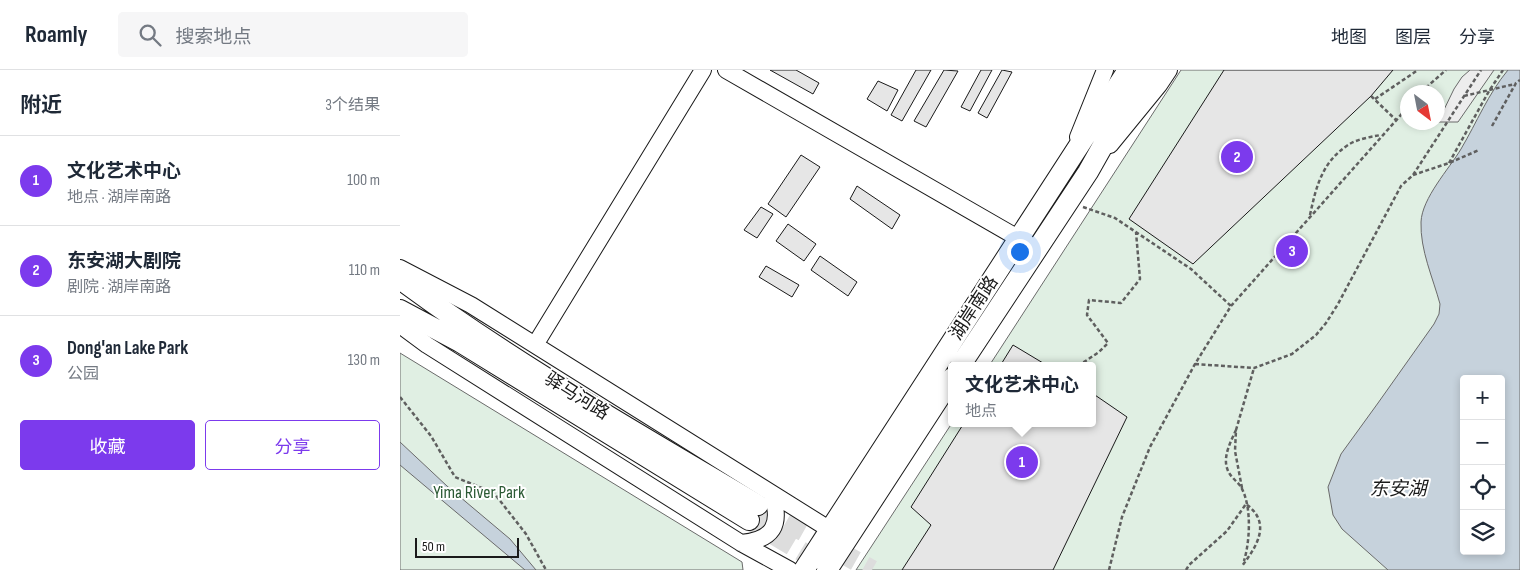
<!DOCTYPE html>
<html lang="zh">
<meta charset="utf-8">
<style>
:root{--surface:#fff;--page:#f6f6f7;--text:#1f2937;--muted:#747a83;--line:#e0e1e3;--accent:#7c3aed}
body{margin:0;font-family:"Sofia Sans Condensed","Noto Sans SC",sans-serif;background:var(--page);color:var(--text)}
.controls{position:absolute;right:15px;bottom:15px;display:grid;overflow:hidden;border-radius:5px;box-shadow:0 2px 8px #0003}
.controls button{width:45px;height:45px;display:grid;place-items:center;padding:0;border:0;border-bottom:1px solid var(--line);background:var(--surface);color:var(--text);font:25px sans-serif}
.compass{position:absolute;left:1000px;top:15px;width:45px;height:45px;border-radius:50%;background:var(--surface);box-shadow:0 2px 8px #0003;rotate:148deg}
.scale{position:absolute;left:15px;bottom:12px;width:104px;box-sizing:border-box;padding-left:5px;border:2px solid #1a1a1a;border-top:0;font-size:14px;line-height:18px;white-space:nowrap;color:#1a1a1a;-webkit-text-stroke:4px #fff;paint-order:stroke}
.you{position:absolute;left:619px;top:181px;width:18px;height:18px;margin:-12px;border:4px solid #fff;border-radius:50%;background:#1a73e8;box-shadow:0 0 0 8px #1a73e833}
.badge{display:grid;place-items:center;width:32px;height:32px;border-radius:50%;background:var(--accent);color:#fff;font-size:16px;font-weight:700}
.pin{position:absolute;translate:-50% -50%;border:2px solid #fff;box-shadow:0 1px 5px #0006}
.popup{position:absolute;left:548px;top:292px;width:148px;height:65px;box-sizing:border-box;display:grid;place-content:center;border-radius:5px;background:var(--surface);filter:drop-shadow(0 1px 4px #0005);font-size:16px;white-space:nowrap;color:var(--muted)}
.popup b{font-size:19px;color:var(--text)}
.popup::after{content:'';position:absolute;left:50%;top:100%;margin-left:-10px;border:10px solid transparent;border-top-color:var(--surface)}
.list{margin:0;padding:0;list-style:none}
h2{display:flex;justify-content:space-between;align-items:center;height:65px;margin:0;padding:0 20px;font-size:21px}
h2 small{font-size:16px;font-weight:400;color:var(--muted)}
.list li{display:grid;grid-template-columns:32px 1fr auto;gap:15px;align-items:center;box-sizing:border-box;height:90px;padding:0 20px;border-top:1px solid var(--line)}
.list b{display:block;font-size:19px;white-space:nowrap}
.list p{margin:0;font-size:16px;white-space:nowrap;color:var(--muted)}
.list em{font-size:16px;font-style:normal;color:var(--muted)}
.actions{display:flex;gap:10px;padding:15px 20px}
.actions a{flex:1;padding:11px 0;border:1px solid var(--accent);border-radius:5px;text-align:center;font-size:18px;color:var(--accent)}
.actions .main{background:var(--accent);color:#fff}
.icon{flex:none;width:28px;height:28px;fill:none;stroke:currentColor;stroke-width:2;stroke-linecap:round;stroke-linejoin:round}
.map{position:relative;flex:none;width:1120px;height:500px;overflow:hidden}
header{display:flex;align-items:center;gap:30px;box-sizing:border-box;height:70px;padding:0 25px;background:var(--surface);border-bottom:1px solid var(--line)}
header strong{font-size:24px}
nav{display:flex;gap:28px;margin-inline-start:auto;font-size:18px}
.search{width:350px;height:45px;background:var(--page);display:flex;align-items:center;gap:12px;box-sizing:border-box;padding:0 18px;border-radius:5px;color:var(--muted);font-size:19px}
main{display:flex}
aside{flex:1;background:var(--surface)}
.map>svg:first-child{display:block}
.green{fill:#e0efe3;stroke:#6a6a6a;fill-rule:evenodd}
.parking{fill:#ededed;stroke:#6a6a6a}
.water{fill:#c6d2dc;stroke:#6a6a6a;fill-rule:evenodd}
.building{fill:#e6e6e6;stroke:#1a1a1a}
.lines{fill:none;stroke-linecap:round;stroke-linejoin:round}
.major-tunnel{stroke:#ddd;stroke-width:20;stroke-dasharray:20 10;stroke-linecap:butt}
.minor-casing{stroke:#1a1a1a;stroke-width:18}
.major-casing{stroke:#1a1a1a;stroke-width:22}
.path{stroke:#5f5f5f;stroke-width:2.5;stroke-dasharray:4 2.5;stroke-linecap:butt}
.minor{stroke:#fff;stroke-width:16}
.major{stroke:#fff;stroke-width:20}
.labels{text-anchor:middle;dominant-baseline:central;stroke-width:4;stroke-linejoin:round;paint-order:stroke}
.street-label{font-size:18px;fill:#1a1a1a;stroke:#fff}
.park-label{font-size:18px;fill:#2b5a34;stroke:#fff}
.water-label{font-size:19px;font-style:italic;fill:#1a1a1a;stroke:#fff}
</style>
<header>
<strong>Roamly</strong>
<div class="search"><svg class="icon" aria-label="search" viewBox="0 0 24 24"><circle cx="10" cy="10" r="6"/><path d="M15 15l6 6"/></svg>搜索地点</div>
<nav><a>地图</a><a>图层</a><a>分享</a></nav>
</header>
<main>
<aside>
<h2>附近<small>3个结果</small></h2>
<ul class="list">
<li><span class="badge">1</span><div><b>文化艺术中心</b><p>地点 · 湖岸南路</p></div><em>100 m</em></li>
<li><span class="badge">2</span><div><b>东安湖大剧院</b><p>剧院 · 湖岸南路</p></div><em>110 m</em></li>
<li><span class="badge">3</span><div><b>Dong'an Lake Park</b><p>公园</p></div><em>130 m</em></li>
</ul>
<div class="actions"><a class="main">收藏</a><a>分享</a></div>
</aside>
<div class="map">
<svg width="1120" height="500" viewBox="0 0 1120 500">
<rect width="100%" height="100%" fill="#fff"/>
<path class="green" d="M781 0H1120V500H456L552 353H692V296H589ZM1008 22H1038V52H1008ZM1064 309H1101V481H1064Z
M0 283 342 492 343 500H0Z"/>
<path class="parking" d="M1070 0H1094L1058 52H1038L1054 19 1062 7Z"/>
<path class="water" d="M1108 0H1120V500H988L942 459 933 445 928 417 941 384 978 333 1034 254 1039 244 1040 234C1033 208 1020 180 1021 152 1022 128 1049 99 1061 79 1077 52 1088 24 1108 0ZM1064 309H1101V481H1064Z
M0 372 47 416 110 469 136 500H125L0 395Z"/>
<path class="building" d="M370 0H396L419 13 413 24Z
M516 0H531L502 51 491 45Z
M544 0 558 1 526 57 514 51Z
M581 0H592L570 41 561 37Z
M602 0 612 2 587 48 578 43Z
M824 0H993L971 26 793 194 729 149Z
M478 11 498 20 487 41 467 29Z
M401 85 420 97 386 147 368 134Z
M457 116 500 145 492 159 450 129Z
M361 137 373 144 357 168 344 160Z
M388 154 416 174 404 191 376 171Z
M420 186 457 212 448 226 411 200Z
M366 196 399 215 392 227 359 207Z
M613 275 648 296H600Z
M692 323 727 347 653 500H502L531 455 511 437 564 353H692Z"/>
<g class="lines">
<path class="major-tunnel" d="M360 437 472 500
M349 450 426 496"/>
<defs>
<path id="minor" d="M326 0 630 175
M678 67 705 0
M710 75 759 15 769 0
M0 198 71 235 440 466
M0 255 27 275 341 473 390 500
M135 275 303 0
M341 473C373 470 382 455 372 425"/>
<path id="major" d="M0 209C113 293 237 363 358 435
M0 240 60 272 349 450
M560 296 688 102 719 47 750 0
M404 500 728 0
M427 500 552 308"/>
</defs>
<use href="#minor" class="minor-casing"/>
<use href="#major" class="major-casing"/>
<path class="path" d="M1021 22 1046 0
M971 26 996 50
M1064 26 1115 14
M975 29 1018 0
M1092 56 1116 13 1120 10
M1049 93 1089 21 1103 0
M1013 105 1049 93 1079 80
M683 137 715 148 791 199 831 236
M910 145C916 117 922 92 948 75 957 69 970 67 981 65
M795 294 854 298 892 284 916 265 926 253 938 234 1001 116 1013 105 1081 0
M678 296 699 282 708 273 687 245 689 230 721 233 740 209 736 162
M0 327 31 366 55 407 94 423 126 464 146 500
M836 360C831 371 823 386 827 398 829 406 837 411 841 417 852 436 850 471 844 491
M842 418 835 381 836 360 854 298
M709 500 722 447 750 377 795 294 831 236 1008 37
M786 500 789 495 827 461 846 434C872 453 857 476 842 496"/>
<use href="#minor" class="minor"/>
<use href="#major" class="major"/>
</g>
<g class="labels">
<g class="street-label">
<text transform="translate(574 238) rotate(-57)">湖岸南路</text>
<text transform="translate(177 326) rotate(32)">驿马河路</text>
</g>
<g class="park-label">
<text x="79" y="422">Yima River Park</text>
</g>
<g class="water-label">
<text x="998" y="419">东安湖</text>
</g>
</g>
</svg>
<div class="controls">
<button>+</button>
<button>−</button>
<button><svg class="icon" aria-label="locate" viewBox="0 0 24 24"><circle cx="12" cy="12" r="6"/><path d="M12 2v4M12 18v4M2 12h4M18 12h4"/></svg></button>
<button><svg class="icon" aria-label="layers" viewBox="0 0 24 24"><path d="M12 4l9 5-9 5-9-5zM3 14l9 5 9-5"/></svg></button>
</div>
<svg class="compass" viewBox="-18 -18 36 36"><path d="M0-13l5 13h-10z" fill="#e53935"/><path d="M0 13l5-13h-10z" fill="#747a83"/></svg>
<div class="scale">50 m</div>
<div class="you"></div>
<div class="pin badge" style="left:622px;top:392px">1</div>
<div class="popup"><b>文化艺术中心</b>地点</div>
<div class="pin badge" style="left:837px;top:87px">2</div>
<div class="pin badge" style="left:892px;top:181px">3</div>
</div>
</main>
